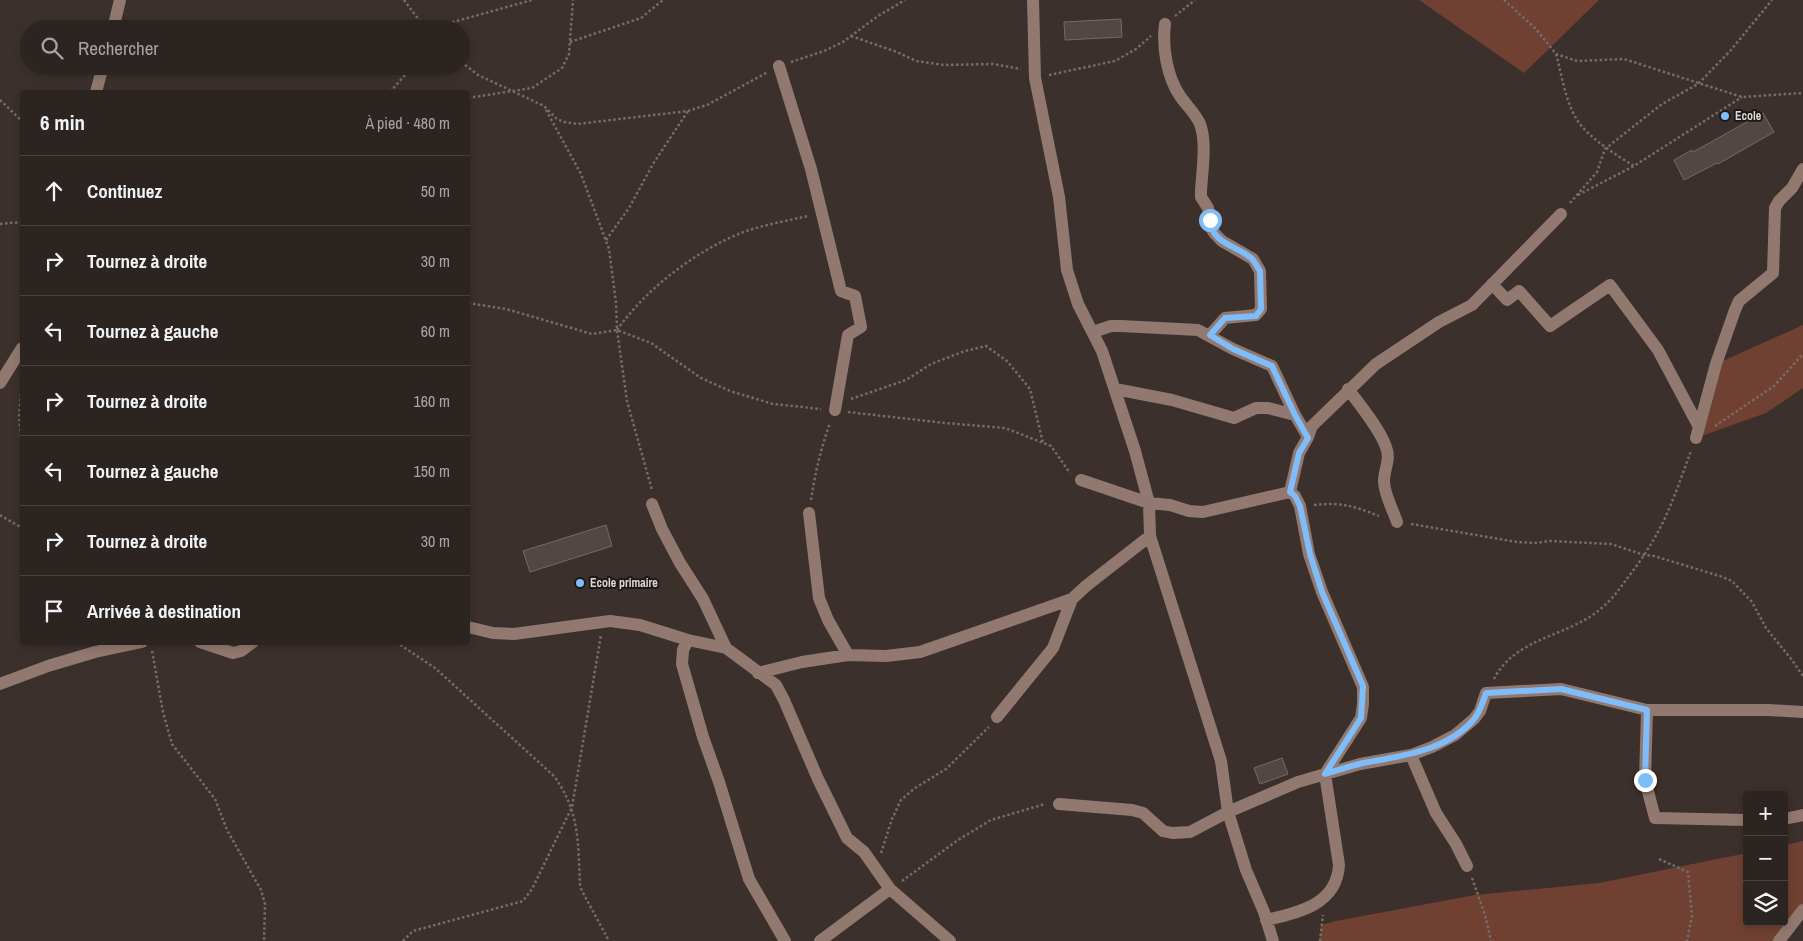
<!DOCTYPE html>
<html lang="fr">
<meta charset="utf-8">
<style>
:root{--surface:#2c2421;--page:#342c2a;--text:#f1f3f6;--muted:#a6a4a5;--line:#48413f}
body{margin:0;font-family:"Archivo Narrow",sans-serif;background:var(--page);color:var(--text)}
.controls{position:absolute;right:15px;bottom:15px;display:grid;overflow:hidden;border-radius:5px;box-shadow:0 2px 8px #0003}
.controls button{width:45px;height:45px;display:grid;place-items:center;padding:0;border:0;border-bottom:1px solid var(--line);background:var(--surface);color:var(--text);font:25px sans-serif}
.stop{position:absolute;width:15px;height:15px;margin:-11px;border:4px solid #7fbdfa;border-radius:50%;background:#fff}
.stop.end{background:#7fbdfa;border-color:#fff;box-shadow:0 1px 5px #0008}
.list{margin:0;padding:0;list-style:none}
h2{display:flex;justify-content:space-between;align-items:center;height:65px;margin:0;padding:0 20px;font-size:21px}
h2 small{font-size:16px;font-weight:400;color:var(--muted)}
.list li{display:grid;grid-template-columns:32px 1fr auto;gap:15px;align-items:center;box-sizing:border-box;height:70px;padding:0 20px;border-top:1px solid var(--line)}
.list b{display:block;font-size:19px;white-space:nowrap}
.list em{font-size:16px;font-style:normal;color:var(--muted)}
.icon{flex:none;width:28px;height:28px;fill:none;stroke:currentColor;stroke-width:2;stroke-linecap:round;stroke-linejoin:round}
.map{position:relative;flex:none;width:1803px;height:941px;overflow:hidden}
.search{position:absolute;background:var(--surface);box-shadow:0 2px 8px #0003;left:20px;top:20px;width:450px;height:55px;display:flex;align-items:center;gap:12px;box-sizing:border-box;padding:0 18px;border-radius:28px;color:var(--muted);font-size:19px}
.panel{position:absolute;background:var(--surface);box-shadow:0 2px 8px #0003;left:20px;top:90px;width:450px;height:555px;border-radius:5px}
.map>svg:first-child{display:block}
.green{fill:#704132}
.building{fill:#534743;stroke:#776a66}
.lines{fill:none;stroke-linecap:round;stroke-linejoin:round}
.path{stroke:#766c69;stroke-width:2.5;stroke-dasharray:2.5 2.5;stroke-linecap:butt}
.minor{stroke:#927970;stroke-width:12}
.route{stroke:#7fbdfa;stroke-width:6}
.poi-dot{fill:#7fbdfa;stroke:#1e1917;stroke-width:2}
.labels{text-anchor:middle;dominant-baseline:central;stroke-width:4;stroke-linejoin:round;paint-order:stroke}
.poi-label{font-size:12px;font-weight:bold;fill:#dfd7d5;stroke:#1e1917;text-anchor:start}
</style>
<div class="map">
<svg width="1803" height="941" viewBox="0 0 1803 941">
<rect width="100%" height="100%" fill="#3b302c"/>
<path class="green" d="M1419 0H1599L1524 73Z
M1803 325V388L1766 413 1696 438 1716 364Z
M1803 841V910L1779 941H1320L1321 925 1336 921 1475 895 1599 883 1747 853V922H1784V845Z"/>
<path class="building" d="M1121 19 1122 37 1065 40 1064 22Z
M1763 113 1774 132 1718 164 1717 163 1684 180 1674 160 1692 150 1693 152Z
M606 525 612 546 530 572 523 551Z
M1282 758 1288 774 1260 784 1254 768Z"/>
<g class="lines">
<path class="path" d="M404 0 415 15 427 29
M1504 0 1535 28 1556 54 1577 61 1624 59 1742 97 1803 93
M1175 16 1195 0
M439 29 446 24 532 0
M851 36 897 52 916 61 944 65 993 64 1021 69
M570 42 641 18 663 0
M1556 54C1562 76 1565 100 1577 120 1589 138 1616 155 1634 166
M461 62 478 75 544 106 557 119 564 122 577 124 688 111 707 105 768 72
M791 62 824 51 843 42 878 16 905 0
M1049 75 1115 61 1136 49 1151 36
M390 92 406 74 410 66
M468 98 532 88 562 68 569 54 573 0
M0 100 22 121
M546 110 581 174 609 249 616 303 617 330 627 401 652 490
M1578 195 1634 166 1742 97
M1570 203 1597 172 1605 149 1662 104 1698 84 1731 50 1772 0
M0 224 22 222
M606 240 629 208 653 164 688 111
M468 303 506 309 592 334 617 330 651 343 701 378 730 391 773 404 821 409
M617 330C646 289 694 252 741 233 762 225 786 221 808 216
M22 384 19 416 22 445
M851 399 906 380 931 364 965 351 986 346 1007 361 1030 389 1043 443
M848 412 945 423 1005 428 1051 446 1070 473
M1715 426 1774 386 1803 354
M811 500C815 473 821 448 830 423
M1314 505C1343 502 1353 506 1379 516
M0 515 22 528
M1411 524 1517 542 1535 543 1550 541 1611 544 1644 555 1654 556 1723 577 1732 581 1752 602 1766 628 1792 660 1803 676
M396 642 435 668 554 776C580 812 578 843 580 886L582 891 609 941
M152 651 163 712 172 744 215 799 227 830 261 890 265 904 264 941
M1494 679C1515 638 1565 637 1598 611 1609 603 1618 591 1626 580 1636 567 1646 553 1654 539 1670 512 1680 480 1691 451
M881 853 892 819 901 800 915 788 946 769 989 727
M1659 859 1688 872 1692 916 1687 941
M1472 878 1485 915 1491 941
M902 881 958 840 991 820 1045 804
M403 941 413 931 523 901 532 889 572 807 601 635
M1320 941 1323 915"/>
<path class="minor" d="M1033 0 1035 78 1059 197 1067 270 1078 304 1102 351 1135 451 1149 503 1150 536 1221 761 1228 812 1246 870 1264 912 1273 941
M1165 24C1162 47 1167 77 1180 96 1186 105 1196 114 1200 124 1207 142 1202 172 1201 191V197L1208 208 1211 228 1215 234 1222 241 1253 259 1260 271 1261 309 1256 315 1225 318 1210 335
M113 29 120 0
M779 66 811 169 841 291 855 296 861 327 848 335 835 410
M96 92 103 66
M1492 284 1507 300 1519 291 1550 326 1610 285 1658 350 1699 427
M1093 332 1111 326H1121L1198 330 1233 349 1272 366 1295 415 1308 437
M0 383 22 348
M1115 389 1172 400 1234 418 1256 408H1268L1295 415
M1348 389C1360 405 1380 429 1386 447 1391 460 1384 469 1384 481 1384 494 1393 510 1397 522
M1696 438 1716 364 1735 310 1739 301 1773 273 1775 208 1779 201 1792 188 1803 169
M1081 480 1149 503 1170 505 1189 511 1203 512 1290 492 1299 453 1308 437 1312 426 1376 364 1439 322 1472 305 1561 214
M652 504 662 529 680 563 703 599 726 648
M809 513 819 598 828 620 848 655
M468 627 493 633 514 634 610 621 640 625 688 640 726 648 776 685 784 700 818 779 847 838 864 852 890 889 950 941
M688 640 683 650 682 664 703 737 719 782 749 879 785 941
M200 642 233 653 241 651 253 642
M758 673 802 662 848 655 886 656 920 652 1072 599
M0 684 48 666 95 652 142 642
M1647 710 1645 780 1655 818 1747 820
M997 717 1053 648 1072 599 1086 586 1150 536
M1411 755 1436 813 1456 844 1467 866
M1059 804 1132 810 1143 813 1163 831 1172 833 1190 832 1228 812 1298 782 1360 764 1411 755 1432 747 1455 735 1474 719 1480 711 1486 693 1561 689 1647 710H1769L1803 712
M1784 819 1803 815
M1266 920C1299 913 1337 904 1339 865L1325 774 1361 718 1363 704V687L1322 592 1309 554 1300 506 1295 496 1290 492
M820 941 890 889
M1779 941 1803 910"/>
</g>
<g class="lines">
<path class="route" d="M1210 220C1212 244 1236 245 1251 258 1255 261 1257 267 1260 271L1261 309 1256 316 1225 318 1210 335 1233 349 1272 366 1295 415 1308 438 1299 453 1290 492 1295 496 1300 506 1310 554 1322 592 1363 686 1361 718 1325 774C1338 770 1350 766 1363 763 1401 756 1448 751 1475 718 1480 711 1483 702 1486 693L1561 689 1647 710 1645 780"/>
</g>
<g class="poi-dot">
<circle cx="1725" cy="116" r="5"/>
<circle cx="580" cy="583" r="5"/>
</g>
<g class="labels">
<g class="poi-label">
<text x="1735" y="116">Ecole</text>
<text x="590" y="583">Ecole primaire</text>
</g>
</g>
</svg>
<div class="controls">
<button>+</button>
<button>−</button>
<button><svg class="icon" aria-label="layers" viewBox="0 0 24 24"><path d="M12 4l9 5-9 5-9-5zM3 14l9 5 9-5"/></svg></button>
</div>
<div class="stop" style="left:1210px;top:220px"></div>
<div class="stop end" style="left:1645px;top:780px"></div>
<div class="search"><svg class="icon" aria-label="search" viewBox="0 0 24 24"><circle cx="10" cy="10" r="6"/><path d="M15 15l6 6"/></svg>Rechercher</div>
<section class="panel">
<h2>6 min<small>À pied · 480 m</small></h2>
<ul class="list">
<li><svg class="icon" aria-label="ahead" viewBox="0 0 24 24"><path d="M12 20V5M6 11l6-6 6 6"/></svg><div><b>Continuez</b></div><em>50 m</em></li>
<li><svg class="icon" aria-label="right" viewBox="0 0 24 24"><path d="M7 20v-9h11M14 6l5 5-5 5"/></svg><div><b>Tournez à droite</b></div><em>30 m</em></li>
<li><svg class="icon" aria-label="left" viewBox="0 0 24 24"><path d="M17 20v-9H6M10 6l-5 5 5 5"/></svg><div><b>Tournez à gauche</b></div><em>60 m</em></li>
<li><svg class="icon" aria-label="right" viewBox="0 0 24 24"><path d="M7 20v-9h11M14 6l5 5-5 5"/></svg><div><b>Tournez à droite</b></div><em>160 m</em></li>
<li><svg class="icon" aria-label="left" viewBox="0 0 24 24"><path d="M17 20v-9H6M10 6l-5 5 5 5"/></svg><div><b>Tournez à gauche</b></div><em>150 m</em></li>
<li><svg class="icon" aria-label="right" viewBox="0 0 24 24"><path d="M7 20v-9h11M14 6l5 5-5 5"/></svg><div><b>Tournez à droite</b></div><em>30 m</em></li>
<li><svg class="icon" aria-label="arrive" viewBox="0 0 24 24"><path d="M6 21V4h12l-3 4 3 4H6"/></svg><div><b>Arrivée à destination</b></div></li>
</ul>
</section>
</div>
